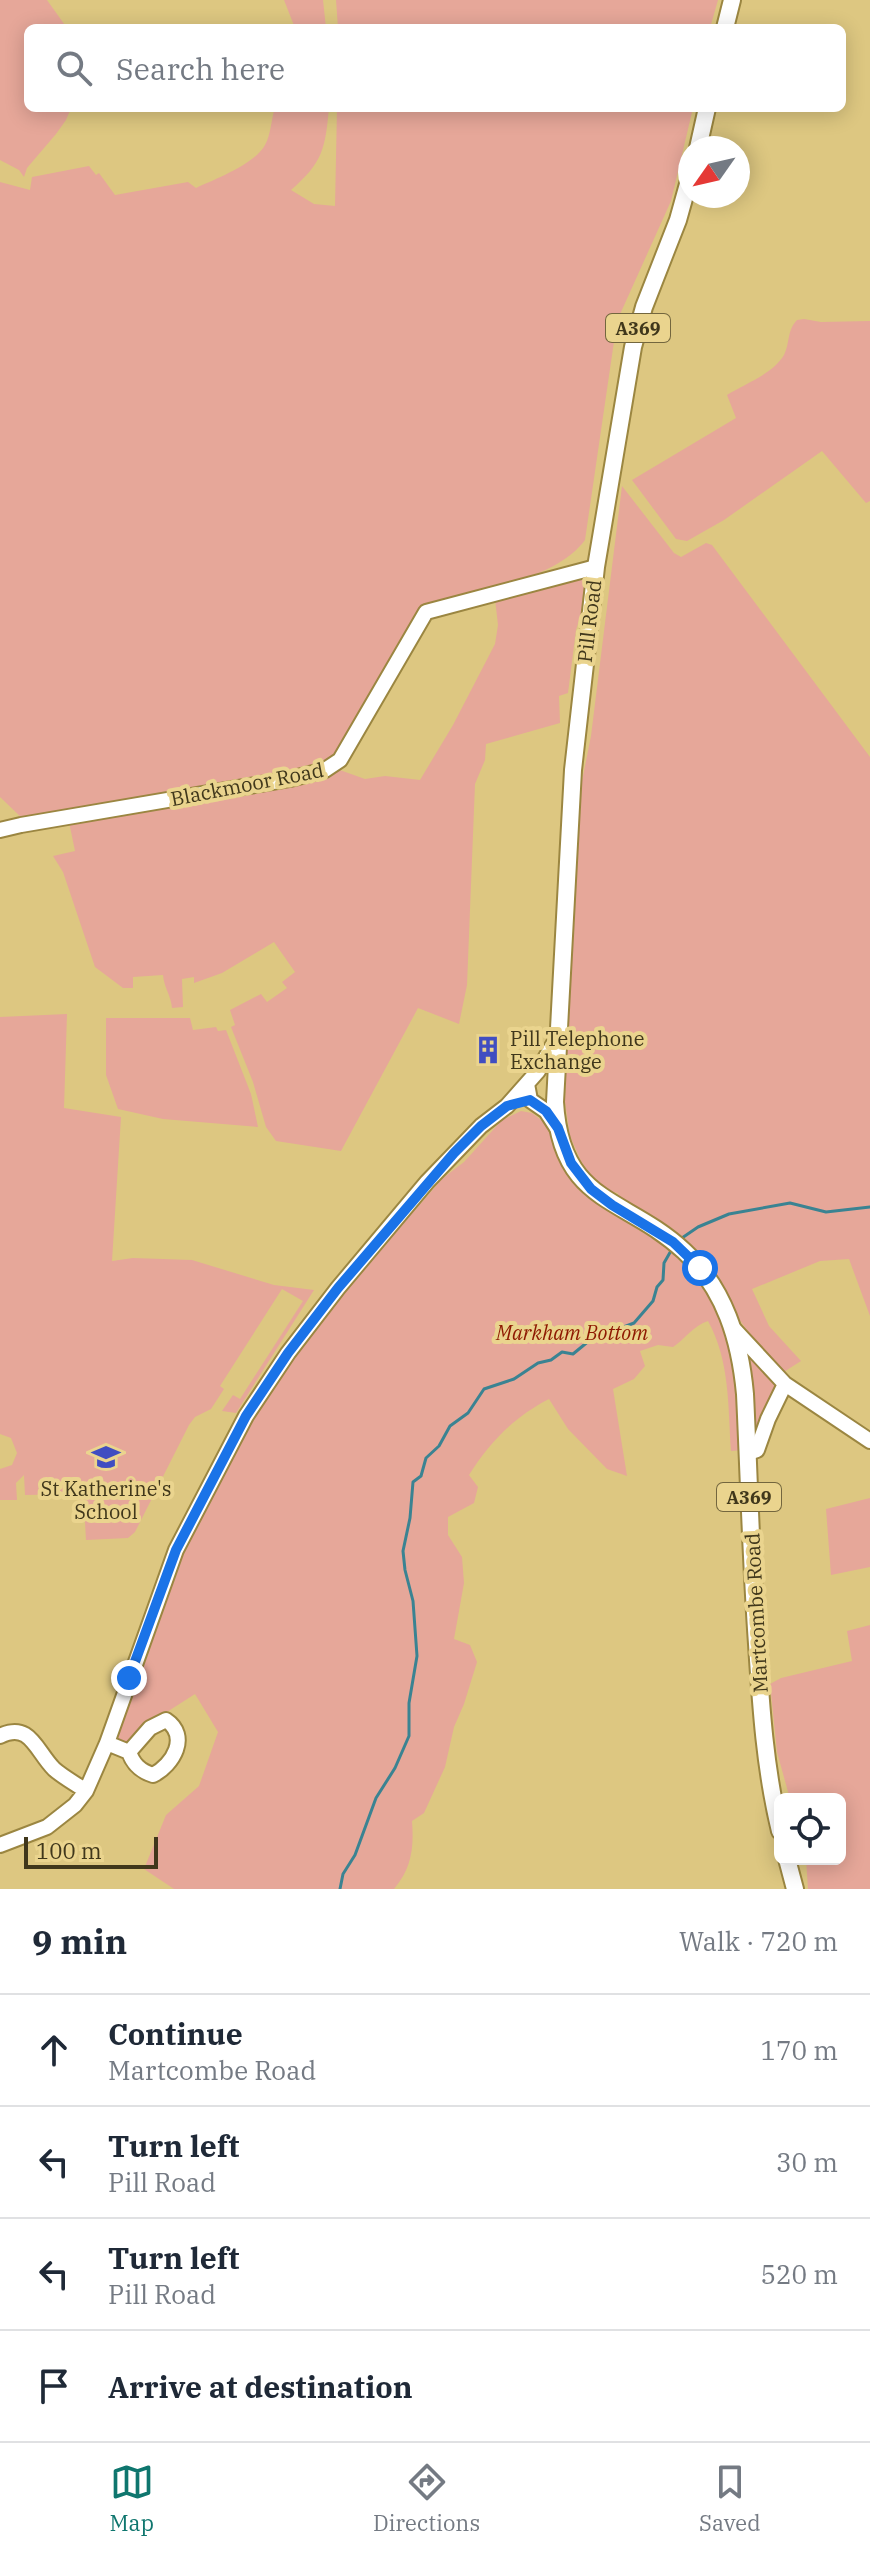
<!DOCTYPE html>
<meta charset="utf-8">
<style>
:root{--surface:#fff;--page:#f6f6f7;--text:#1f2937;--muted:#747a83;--line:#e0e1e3;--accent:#0f766e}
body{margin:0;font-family:"IBM Plex Serif",serif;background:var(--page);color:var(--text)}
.controls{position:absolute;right:24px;bottom:24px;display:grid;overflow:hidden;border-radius:12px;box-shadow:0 4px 20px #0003}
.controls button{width:72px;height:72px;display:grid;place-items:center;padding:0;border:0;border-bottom:2px solid var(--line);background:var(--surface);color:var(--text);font:40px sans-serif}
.compass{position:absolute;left:678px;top:136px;width:72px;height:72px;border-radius:50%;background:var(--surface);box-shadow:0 4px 20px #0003;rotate:236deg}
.scale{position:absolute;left:24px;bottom:20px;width:134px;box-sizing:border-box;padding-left:8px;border:4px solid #40371b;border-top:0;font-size:22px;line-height:28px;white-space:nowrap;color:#40371b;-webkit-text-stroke:6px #ead48e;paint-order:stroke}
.stop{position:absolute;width:24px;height:24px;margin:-18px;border:6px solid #1a73e8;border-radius:50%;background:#fff}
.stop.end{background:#1a73e8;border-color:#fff;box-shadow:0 2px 8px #0008}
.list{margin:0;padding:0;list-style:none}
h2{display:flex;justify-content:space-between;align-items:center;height:104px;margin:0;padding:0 32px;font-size:34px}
h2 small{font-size:26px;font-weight:400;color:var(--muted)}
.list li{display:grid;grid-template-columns:52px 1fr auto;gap:24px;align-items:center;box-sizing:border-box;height:112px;padding:0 32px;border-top:2px solid var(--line)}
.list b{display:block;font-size:30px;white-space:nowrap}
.list p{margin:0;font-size:26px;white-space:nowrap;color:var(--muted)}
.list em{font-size:26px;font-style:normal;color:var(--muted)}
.icon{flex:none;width:44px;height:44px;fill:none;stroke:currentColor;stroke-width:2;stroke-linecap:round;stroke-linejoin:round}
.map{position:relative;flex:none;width:870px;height:1889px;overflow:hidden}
.search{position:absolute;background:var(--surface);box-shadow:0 4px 20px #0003;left:24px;right:24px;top:24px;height:88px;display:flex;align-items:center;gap:20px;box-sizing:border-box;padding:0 28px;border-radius:12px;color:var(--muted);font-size:30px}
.sheet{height:552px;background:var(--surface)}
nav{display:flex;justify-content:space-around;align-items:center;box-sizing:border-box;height:112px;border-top:2px solid var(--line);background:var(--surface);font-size:22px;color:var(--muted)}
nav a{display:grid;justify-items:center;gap:4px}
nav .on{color:var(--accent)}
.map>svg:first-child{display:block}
.green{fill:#e6a799}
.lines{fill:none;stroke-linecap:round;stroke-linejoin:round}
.stream{stroke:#3a8392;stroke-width:3}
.minor-casing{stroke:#9b8641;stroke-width:18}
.major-casing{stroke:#9b8641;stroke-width:20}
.minor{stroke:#fff;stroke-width:14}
.major{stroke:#fff;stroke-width:16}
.route{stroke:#1a73e8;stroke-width:10}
.labels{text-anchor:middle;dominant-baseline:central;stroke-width:8;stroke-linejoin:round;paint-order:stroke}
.shield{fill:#ead48e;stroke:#73663e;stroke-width:2}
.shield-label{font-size:18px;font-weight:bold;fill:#40371b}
.street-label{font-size:20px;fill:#40371b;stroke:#ead48e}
.poi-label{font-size:20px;fill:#40371b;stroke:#ead48e;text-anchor:start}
.park-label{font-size:20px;font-style:italic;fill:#8e1901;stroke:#ead48e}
</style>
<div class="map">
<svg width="870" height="1889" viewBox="0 0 870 1889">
<rect width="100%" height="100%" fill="#ddc781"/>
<path class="green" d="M0 0H47L67 28H28V108H71L66 120 56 134 27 168 24 177 19 170 0 160Z
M284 0H323L326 28H295Z
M336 0H718L710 28H338Z
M275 108H329C325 149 323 162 291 190L314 204 335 206 337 108H693L671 201 617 321 585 540C555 581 472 592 425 605L335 759 324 767 24 820 0 797V182L30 190 32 177 89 166 96 175 99 173 115 195 188 182 196 188C215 179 255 164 265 145 271 135 271 119 275 108Z
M804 319 821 322 870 321V501L866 503 822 451 724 520 687 541 676 539 632 480 736 418 727 395C744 384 773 374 784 355 790 343 787 330 797 320Z
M622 486 674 553 681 557 706 543 712 545 870 757V1316L849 1259 820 1261 752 1289 769 1326 801 1361 779 1375 739 1319 713 1273 696 1252 667 1226 616 1199 618 1193 607 1191 593 1179 581 1161 570 1136 565 1102 568 1009 582 781 591 736Z
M587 576 585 601 576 630 568 693 559 696 560 723 486 744 485 760 475 784 467 985 459 1024 418 1008 341 1151 276 1141 266 1127 253 1082 231 1027 235 1025 230 1010 261 994 267 1002 287 988 282 982 295 972 274 942 222 973 194 983V977L182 979 183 1007 172 1008C171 995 164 988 163 975L133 977V988H123L95 967 63 872 53 856 75 851 69 822 166 808 321 778 337 769 365 779 385 776 420 780 453 725 495 644 498 625 495 599Z
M67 1014 64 1108 121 1117 112 1261 133 1258 192 1260 274 1285 314 1290 236 1413 222 1411 233 1395 240 1399 303 1301 282 1289 220 1386 224 1389 211 1409 195 1417 189 1425 135 1532 128 1538 86 1540 85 1522 83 1521 82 1505 79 1504V1494L25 1495 24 1475 16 1483 17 1500H0V1469L12 1465 17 1453 11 1438 0 1434V1017Z
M106 1018H190L193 1030 216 1027 218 1031 226 1030 251 1094 258 1127 163 1119 118 1109 106 1075Z
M521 1111 532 1113 545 1123 567 1172 589 1196 677 1254 695 1273 709 1293 731 1338 744 1450 731 1451C728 1406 730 1361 708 1321 694 1325 685 1339 673 1347L658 1345 640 1351 645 1366 634 1379 613 1389 627 1476 607 1469 568 1429 549 1399C514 1417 490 1442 469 1475L478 1487 474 1503 448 1517V1535L462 1557 464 1583 454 1639 470 1645 477 1662 464 1704 454 1727 445 1767 424 1813 412 1821C414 1847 412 1868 394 1889H174L144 1869 166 1815 199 1786 218 1732 195 1694 145 1726 126 1748 115 1738C135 1681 154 1623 177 1567 200 1510 235 1448 268 1395 318 1316 382 1248 443 1178L464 1162 502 1120Z
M742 1341 778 1382 755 1440Z
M870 1498V1567L831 1575 826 1509Z
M870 1625V1889H808L806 1859H840V1799H790L777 1752 770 1684 781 1678 852 1661 847 1631Z"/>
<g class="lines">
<path class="stream" d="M679 1240 698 1227 729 1214 790 1203 826 1212 870 1207
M340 1889 343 1874 355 1855 376 1798 395 1768 409 1736V1703L417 1656 413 1601 405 1570 403 1551 410 1518 413 1482 421 1476 426 1458 439 1446 450 1426 468 1413 484 1389 514 1379 538 1363 551 1360 562 1352 573 1354 590 1340 609 1337 621 1328 634 1323 653 1301 657 1287 663 1280 664 1263 672 1249"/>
<defs>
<path id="minor" d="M0 830 21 825 290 779 325 770 340 760 426 612 596 567
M527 1084 530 1100 546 1111 557 1128
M734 1329 785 1384 870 1441
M748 1453 757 1450 768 1419 785 1384
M0 1736C30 1721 36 1751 54 1769 63 1777 76 1784 86 1791
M107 1743 129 1752 150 1728 166 1720C190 1736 173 1765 153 1775 140 1771 133 1764 129 1752
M0 1845 47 1827 75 1805 86 1791 107 1743 176 1550 246 1416 288 1353 338 1288 427 1182 481 1126 507 1106 538 1071 557 1038"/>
<path id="major" d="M725 28 732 0
M698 148 707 108
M690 177 678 220 644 307 633 347 596 567 573 770 555 1102C561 1205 625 1196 684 1251 725 1289 740 1340 745 1394 749 1477 751 1560 757 1644 761 1707 765 1769 780 1831
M787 1859 795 1889"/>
</defs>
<use href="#minor" class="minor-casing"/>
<use href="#major" class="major-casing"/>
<use href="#minor" class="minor"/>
<use href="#major" class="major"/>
</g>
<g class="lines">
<path class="route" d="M129 1678 176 1550 246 1416 288 1353 338 1288 454 1153 481 1126 507 1106 530 1100 546 1111 558 1128 571 1163 591 1189 612 1205 673 1242 700 1268"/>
</g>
<defs>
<symbol id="building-bare" viewBox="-9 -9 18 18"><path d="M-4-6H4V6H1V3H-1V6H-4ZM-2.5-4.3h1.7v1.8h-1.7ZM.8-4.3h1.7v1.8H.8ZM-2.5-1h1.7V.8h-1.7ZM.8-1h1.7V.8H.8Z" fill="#404dc1" stroke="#ead48e" stroke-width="2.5" paint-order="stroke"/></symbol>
<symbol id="school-bare" viewBox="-9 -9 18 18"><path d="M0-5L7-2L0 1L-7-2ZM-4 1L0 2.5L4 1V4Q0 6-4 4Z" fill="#404dc1" stroke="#ead48e" stroke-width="2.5" paint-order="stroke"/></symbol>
</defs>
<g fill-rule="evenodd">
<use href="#building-bare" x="468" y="1030" width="40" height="40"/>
<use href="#school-bare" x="86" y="1437" width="40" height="40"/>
</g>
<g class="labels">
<g class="shield">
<rect x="606" y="314" width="64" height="28" rx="6"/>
<rect x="717" y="1483" width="64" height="28" rx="6"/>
</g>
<g class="shield-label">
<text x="638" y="328">A369</text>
<text x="749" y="1497">A369</text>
</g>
<g class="street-label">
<text transform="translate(589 621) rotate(-83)">Pill Road</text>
<text transform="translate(247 784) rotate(-11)">Blackmoor Road</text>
<text transform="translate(756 1613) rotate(-93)">Martcombe Road</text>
</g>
<g class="poi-label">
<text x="510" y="1038">Pill Telephone<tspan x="510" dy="23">Exchange</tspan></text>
<text x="106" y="1488" text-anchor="middle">St Katherine's<tspan x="106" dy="23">School</tspan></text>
</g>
<g class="park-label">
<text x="572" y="1332">Markham Bottom</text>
</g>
</g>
</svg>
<div class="controls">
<button><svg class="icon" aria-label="locate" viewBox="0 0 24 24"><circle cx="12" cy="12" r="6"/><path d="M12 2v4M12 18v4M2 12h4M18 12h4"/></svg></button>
</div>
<svg class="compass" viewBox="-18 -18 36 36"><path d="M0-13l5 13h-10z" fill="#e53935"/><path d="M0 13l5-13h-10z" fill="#747a83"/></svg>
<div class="scale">100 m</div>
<div class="stop" style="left:700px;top:1268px"></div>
<div class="stop end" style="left:129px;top:1678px"></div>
<div class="search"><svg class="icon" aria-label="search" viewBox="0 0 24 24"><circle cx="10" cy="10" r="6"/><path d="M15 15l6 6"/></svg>Search here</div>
</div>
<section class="sheet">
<h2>9 min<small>Walk · 720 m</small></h2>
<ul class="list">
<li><svg class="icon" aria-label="ahead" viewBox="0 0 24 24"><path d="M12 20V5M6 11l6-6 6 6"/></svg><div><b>Continue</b><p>Martcombe Road</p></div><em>170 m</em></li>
<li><svg class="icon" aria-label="left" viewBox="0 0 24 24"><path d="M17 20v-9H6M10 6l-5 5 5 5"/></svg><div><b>Turn left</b><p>Pill Road</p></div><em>30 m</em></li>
<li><svg class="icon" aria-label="left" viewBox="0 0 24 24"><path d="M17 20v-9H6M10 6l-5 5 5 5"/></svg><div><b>Turn left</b><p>Pill Road</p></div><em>520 m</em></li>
<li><svg class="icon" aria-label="arrive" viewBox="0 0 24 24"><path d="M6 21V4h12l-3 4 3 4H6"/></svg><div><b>Arrive at destination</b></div></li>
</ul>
</section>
<nav>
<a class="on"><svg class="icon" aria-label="map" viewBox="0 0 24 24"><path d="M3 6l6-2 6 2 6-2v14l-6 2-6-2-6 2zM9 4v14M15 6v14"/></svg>Map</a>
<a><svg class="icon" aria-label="directions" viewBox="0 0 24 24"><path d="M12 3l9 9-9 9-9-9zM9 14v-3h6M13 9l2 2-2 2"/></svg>Directions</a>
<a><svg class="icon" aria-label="saved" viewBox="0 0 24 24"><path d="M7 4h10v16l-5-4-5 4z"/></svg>Saved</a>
</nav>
